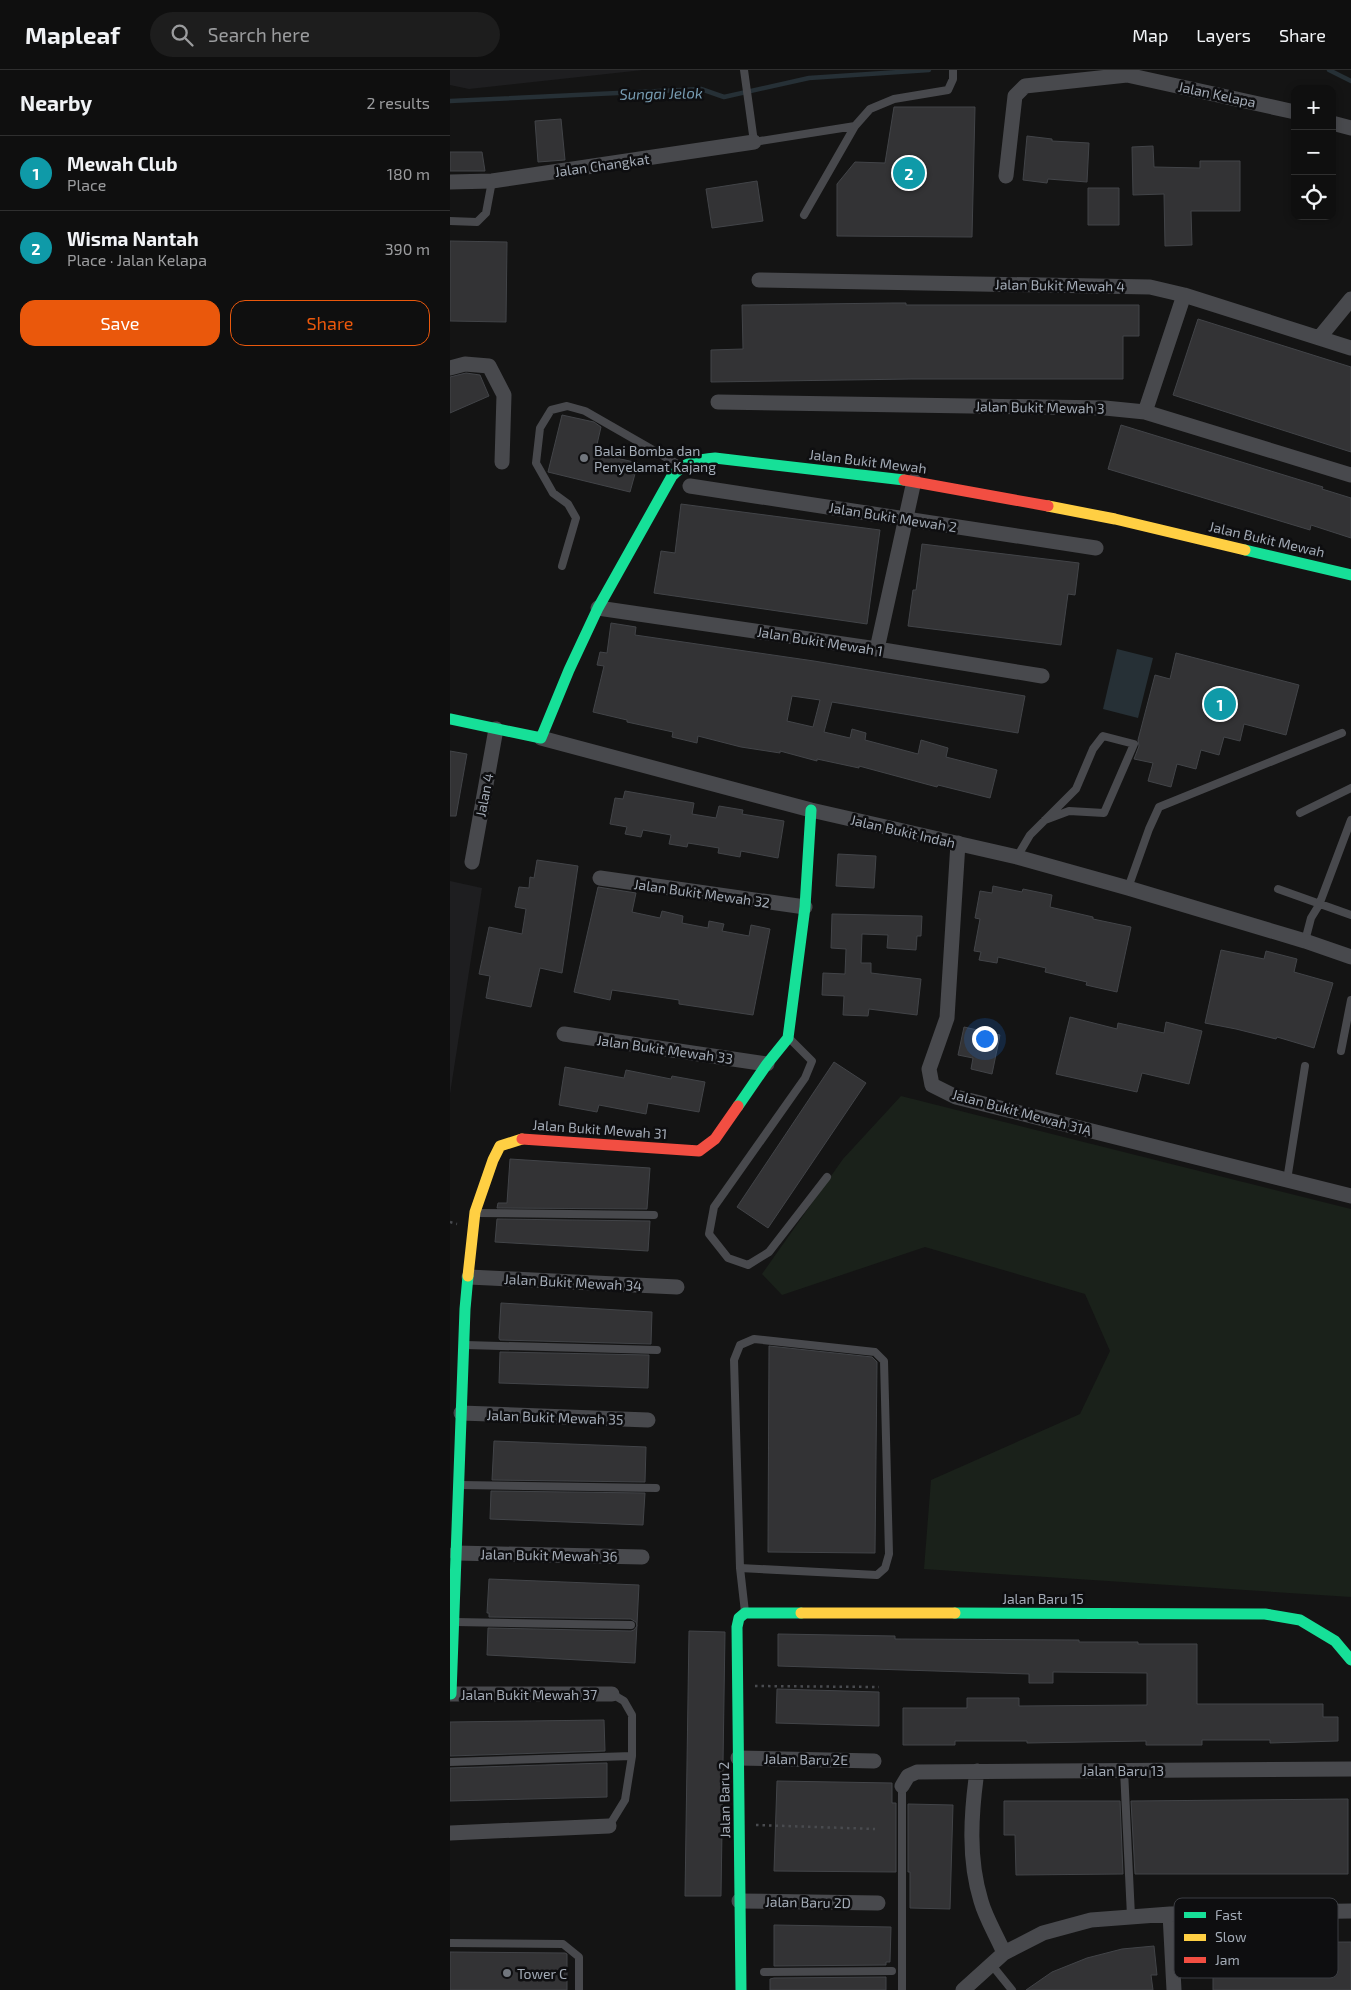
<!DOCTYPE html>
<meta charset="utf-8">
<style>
:root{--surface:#0f0f0f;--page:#1d1d1d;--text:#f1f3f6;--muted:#9b9c9e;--line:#2f2f2f;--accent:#ea580c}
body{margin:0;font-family:"Exo 2",sans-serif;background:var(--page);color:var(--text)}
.controls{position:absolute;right:15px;top:15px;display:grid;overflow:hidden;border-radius:10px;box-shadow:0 2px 8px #0003}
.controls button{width:45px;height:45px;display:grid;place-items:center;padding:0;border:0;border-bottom:1px solid var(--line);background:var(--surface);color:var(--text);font:25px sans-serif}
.you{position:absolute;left:534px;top:968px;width:18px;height:18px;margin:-12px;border:4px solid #fff;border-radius:50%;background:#1a73e8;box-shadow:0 0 0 8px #1a73e833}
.badge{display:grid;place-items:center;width:32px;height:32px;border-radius:50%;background:var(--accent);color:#fff;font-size:16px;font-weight:700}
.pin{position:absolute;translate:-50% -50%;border:2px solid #fff;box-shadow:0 1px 5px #0006}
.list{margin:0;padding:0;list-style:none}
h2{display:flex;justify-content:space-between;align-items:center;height:65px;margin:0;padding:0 20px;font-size:21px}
h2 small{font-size:16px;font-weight:400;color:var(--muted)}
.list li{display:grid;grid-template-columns:32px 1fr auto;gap:15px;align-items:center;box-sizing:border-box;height:75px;padding:0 20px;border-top:1px solid var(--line)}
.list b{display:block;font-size:19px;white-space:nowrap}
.list p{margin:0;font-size:16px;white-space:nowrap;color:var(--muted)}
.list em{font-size:16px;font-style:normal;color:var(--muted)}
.actions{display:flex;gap:10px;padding:15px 20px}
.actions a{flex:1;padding:11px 0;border:1px solid var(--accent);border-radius:15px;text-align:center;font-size:18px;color:var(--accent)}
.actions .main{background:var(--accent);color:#fff}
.icon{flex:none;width:28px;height:28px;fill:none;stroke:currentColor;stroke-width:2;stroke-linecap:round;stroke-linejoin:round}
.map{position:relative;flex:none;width:901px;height:1920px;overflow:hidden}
header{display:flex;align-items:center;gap:30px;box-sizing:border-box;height:70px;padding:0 25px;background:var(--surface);border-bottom:1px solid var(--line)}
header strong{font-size:24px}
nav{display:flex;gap:28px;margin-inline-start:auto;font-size:18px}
.search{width:350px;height:45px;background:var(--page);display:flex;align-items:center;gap:12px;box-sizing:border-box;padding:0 18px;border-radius:28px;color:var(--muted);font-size:19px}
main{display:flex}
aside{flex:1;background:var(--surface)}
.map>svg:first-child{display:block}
.built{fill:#1e1e20}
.green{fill:#1a211a}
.water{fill:#263036}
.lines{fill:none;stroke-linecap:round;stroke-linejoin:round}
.stream{stroke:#263036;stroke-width:4.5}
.building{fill:#333335;stroke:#424448;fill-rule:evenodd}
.path{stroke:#494b4f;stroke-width:2.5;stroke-dasharray:2.5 4;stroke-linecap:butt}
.lane{stroke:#48494d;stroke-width:8}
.street{stroke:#48494d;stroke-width:15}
.fast{stroke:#16e098;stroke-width:11}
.slow{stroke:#ffcf43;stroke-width:11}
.jam{stroke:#f24e42;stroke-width:11}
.poi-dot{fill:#71767d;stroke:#0e0e10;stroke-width:2}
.labels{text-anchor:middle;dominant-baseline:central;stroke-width:5;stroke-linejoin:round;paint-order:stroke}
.street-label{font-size:14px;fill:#a3abb6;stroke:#0e0e10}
.poi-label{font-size:14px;fill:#a3abb6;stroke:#0e0e10;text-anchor:start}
.water-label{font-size:15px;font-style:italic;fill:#789db3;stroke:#0e0e10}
.key{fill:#0e0e10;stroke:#3b3d42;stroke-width:1}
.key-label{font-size:14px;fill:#a3abb6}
</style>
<header>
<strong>Mapleaf</strong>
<div class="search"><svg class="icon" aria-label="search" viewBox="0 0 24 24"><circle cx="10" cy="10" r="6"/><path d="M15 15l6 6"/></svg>Search here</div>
<nav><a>Map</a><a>Layers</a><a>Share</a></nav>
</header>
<main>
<aside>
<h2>Nearby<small>2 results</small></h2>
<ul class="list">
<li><span class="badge" style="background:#0f9aa8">1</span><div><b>Mewah Club</b><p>Place</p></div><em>180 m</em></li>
<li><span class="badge" style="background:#0f9aa8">2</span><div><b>Wisma Nantah</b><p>Place · Jalan Kelapa</p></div><em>390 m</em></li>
</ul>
<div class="actions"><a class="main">Save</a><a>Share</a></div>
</aside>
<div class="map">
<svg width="901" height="1920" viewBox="0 0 901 1920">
<rect width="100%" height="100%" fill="#141414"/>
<path class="built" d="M0 0H193L19 19 0 15Z
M0 811 32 818 0 1024Z"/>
<path class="green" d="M451 1026 901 1139V1527L474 1499 481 1410 630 1344 660 1281 635 1224 475 1177 332 1225 312 1204 393 1089Z"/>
<path class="water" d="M667 579 703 588 688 648 653 639Z"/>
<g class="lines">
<path class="stream" d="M879 0 901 11
M0 31 251 19 274 27 359 8 479 0"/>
</g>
<path class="building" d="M444 37H525L522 167 387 166V114L405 92 435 93Z
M111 49 115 90 88 92 85 51Z
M577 66 602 69V71L639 73 637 112 598 109 597 113 573 110Z
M703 76 704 97 750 98V91H790V141H741L742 175 715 176 714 124 683 125 682 77Z
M0 82H32L35 101H0Z
M307 111 313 151 262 158 256 119Z
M638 118H669V155H638Z
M0 171 57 172 56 252 0 251Z
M442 233H456V235H689V266H673V309H462L261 312V280L293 279 292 235Z
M748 249 901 297V382L723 325Z
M16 303 30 305 39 326 0 343V307Z
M112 345 144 352 151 357 145 383 188 393 180 422 98 402Z
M671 355 873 417 872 419 901 428V468L861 455 860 460 658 399Z
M231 434 430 460 417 554 204 523 211 481 225 483Z
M472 474 629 493 625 525 618 524 611 575 458 556 463 520H466Z
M161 553 186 557 185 565 364 591 575 626 568 663 382 632 374 662 400 668 402 659 416 663 415 670 468 684 471 670 498 678 496 687 547 700 540 728 488 715 487 717 409 696V698L367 689V691L330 681V683L291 677 248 666 247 673 222 667 223 662 177 652V650L143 642 154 596 147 595 150 582 157 583ZM342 626 370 630 363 657 337 651Z
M726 583 849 615 836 665 794 654 790 671 774 667 769 685 751 680 746 699 727 694 721 717 698 711 703 693 684 689 689 676 688 670 705 605 720 609Z
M0 681 17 684 6 746H0Z
M175 721 244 733 242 744 266 748 269 736 293 740 292 744 334 751 328 788 291 781 290 787 268 783 269 778 238 773 237 777 219 774 221 765 193 760 191 767 175 764 177 757 160 754 165 728 173 729Z
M388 784 426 786 424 818 386 816Z
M87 790 128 796 112 903 90 898 81 937 36 928 40 906 29 904 39 857 72 864 76 839 65 837 69 817 79 818 80 807 84 808Z
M543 816 572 822 573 819 602 825 600 837 643 847V849L681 857 667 922 636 915 637 912 595 902 596 898 548 887 547 893 529 890 531 882 524 881 530 849 525 848 530 821 542 823Z
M148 817 186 823 182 842 210 848 212 841 233 846 232 853 258 858 259 851 274 854 272 861 299 866 301 855 320 859 303 945 229 934V930L162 920 160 930 124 922Z
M382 844 472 846 471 866H467L466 880 437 878 438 865 412 864 411 893H421V903L471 909 467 945 419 939 418 946 393 945 394 926 372 925 373 903 395 904 396 879 381 878Z
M771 880 814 889 816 881 847 889 844 902 883 913 864 978 827 967 826 969 786 959 755 953Z
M620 947 667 959 668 953 714 963 716 952 752 961 739 1014 692 1003 687 1022 606 1004Z
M514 957 550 965 542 1004 521 999 523 988 508 985Z
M384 992 416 1013 318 1158 287 1137Z
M115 997 174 1008 176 1000 221 1009 222 1006 255 1012 249 1042 198 1033 196 1044 149 1035 147 1042 109 1035Z
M60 1089 200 1098 197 1139 47 1138 48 1133H57Z
M47 1149 200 1151 198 1181 45 1172Z
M51 1233 202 1242 201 1274 50 1270 49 1268Z
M319 1276 422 1287 427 1292 425 1483 318 1482Z
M50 1282 199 1285 198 1318 49 1313Z
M44 1371 196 1377 195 1412 42 1410Z
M41 1421 195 1423 193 1455 40 1449Z
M39 1509 189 1515 185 1593 37 1585 38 1558 181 1561 184 1560 187 1556 186 1552 181 1549 39 1547V1543H37Z
M239 1561 275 1562 271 1826H235Z
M328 1564 445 1566V1569L629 1570V1572H688V1574H747V1634H873V1647H888V1671L820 1673V1670H752V1675H696V1671L577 1673V1671H505V1675H453V1638H517V1628H569V1636L697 1635V1603L603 1602V1613H579V1604L328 1596Z
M327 1619 429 1622V1656L326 1653Z
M154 1650 155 1681 0 1686V1652Z
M155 1693H157V1727L0 1731V1698Z
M327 1711 442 1713V1733H446V1802L324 1801Z
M898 1729V1804H685L681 1731Z
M554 1731H670L673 1804 566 1805 565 1765H554Z
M458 1734 503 1735 500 1839 460 1838V1802H458Z
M324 1855 441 1857 440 1892H436V1895L324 1896Z
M901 1872V1920H763V1873Z
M704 1876 707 1905H701L703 1920H576L602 1902 637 1888 672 1879Z
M0 1882 115 1883 117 1884V1920H0Z
M436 1907V1920H320V1909L324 1908Z"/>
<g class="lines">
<path class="path" d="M0 1152 7 1154
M305 1616 429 1617
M306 1755 425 1759"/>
<path class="lane" d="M294 0 304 72 405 56 420 39 444 29 498 20 503 9V0
M354 145 405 56
M0 151 27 152 36 143 42 111
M112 496 126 448 118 434 103 423 86 393 90 358 101 340 117 336 135 341 231 396
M850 743 901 718
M567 787 580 765 626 719 643 679 653 666 684 674 654 743 619 741 595 750
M678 818 699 759 709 737 892 663
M828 819 901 845
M855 871 861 848 869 835 901 750
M340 969 362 991 355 1008 264 1137 259 1164 278 1188 298 1195 319 1182 377 1107
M891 981 901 930
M837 1110 855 996
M27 1143 204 1145
M15 1275 207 1280
M10 1415 206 1418
M290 1498 427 1505 435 1498 439 1484 434 1291 425 1282 304 1269 290 1275 284 1290 290 1498 295 1542
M5 1552 181 1555
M0 1692 182 1686
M674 1700 681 1846
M452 1716V1920
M159 1756 175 1730 182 1686V1645L174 1631 162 1624
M0 1873 113 1874 129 1887V1920
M541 1894 562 1920
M314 1902 442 1901"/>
<path class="street" d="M882 53 901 58
M556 106 565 26 575 16 677 5 845 42
M0 112 42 111 304 72
M309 210 700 217 734 225 901 278
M869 268 901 229
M0 298 15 294 39 296 54 325 52 392
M268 332 655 338 695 342 901 405
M695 342 734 225
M240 416 646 478
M148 538 427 579 592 606
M427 579 464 411
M91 668 361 740 567 787 678 818 855 871 901 887
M508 773 497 948 479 999 482 1015 506 1027 901 1126
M22 792 46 659
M150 808 355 837
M114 964 317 994
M19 1207 227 1217
M11 1343 198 1350
M6 1483 192 1487
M0 1624H162
M288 1688 424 1691
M527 1701C521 1744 518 1789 531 1831 536 1849 547 1866 554 1883
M452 1716 458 1706 467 1702 901 1699
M0 1763 159 1756
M289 1831 428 1833
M720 1844 724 1920
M513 1920 554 1883 593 1863 641 1850 720 1844 901 1841"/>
<path class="fast" d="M795 480 901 505
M0 649 91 668 119 600 148 538 222 406C234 393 248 389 265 388L454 410
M288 1036 317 994 338 968 355 837 361 740
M505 1543 815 1544 850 1550 885 1571 901 1590
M1 1624 15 1239 18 1206
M291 1920 287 1557 289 1548 295 1543H351"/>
<path class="slow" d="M598 436 665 449 795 480
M18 1206 25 1142 43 1090 50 1076 72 1069
M351 1543H505"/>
<path class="jam" d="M454 410 598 436
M72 1069 249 1081 265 1069 288 1036"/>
</g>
<g class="poi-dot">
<circle cx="134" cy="388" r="5"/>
<circle cx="57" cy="1903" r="5"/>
</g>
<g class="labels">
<g class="street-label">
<text transform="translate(767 24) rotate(12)">Jalan Kelapa</text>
<text transform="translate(152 95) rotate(-8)">Jalan Changkat</text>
<text transform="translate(610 215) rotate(1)">Jalan Bukit Mewah 4</text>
<text transform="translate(590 337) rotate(1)">Jalan Bukit Mewah 3</text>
<text transform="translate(418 391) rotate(7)">Jalan Bukit Mewah</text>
<text transform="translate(443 447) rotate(9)">Jalan Bukit Mewah 2</text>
<text transform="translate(817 469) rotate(13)">Jalan Bukit Mewah</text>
<text transform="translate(370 571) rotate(9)">Jalan Bukit Mewah 1</text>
<text transform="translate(34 725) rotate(-79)">Jalan 4</text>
<text transform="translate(453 761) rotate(13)">Jalan Bukit Indah</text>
<text transform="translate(252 823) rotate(8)">Jalan Bukit Mewah 32</text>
<text transform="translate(215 979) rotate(8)">Jalan Bukit Mewah 33</text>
<text transform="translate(572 1042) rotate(15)">Jalan Bukit Mewah 31A</text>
<text transform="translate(150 1059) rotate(4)">Jalan Bukit Mewah 31</text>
<text transform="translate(123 1212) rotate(3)">Jalan Bukit Mewah 34</text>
<text transform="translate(105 1347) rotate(2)">Jalan Bukit Mewah 35</text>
<text transform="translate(99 1485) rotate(1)">Jalan Bukit Mewah 36</text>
<text x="593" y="1528">Jalan Baru 15</text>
<text x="79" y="1624">Jalan Bukit Mewah 37</text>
<text transform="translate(356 1689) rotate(1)">Jalan Baru 2E</text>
<text x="673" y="1700">Jalan Baru 13</text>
<text transform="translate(274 1730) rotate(-91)">Jalan Baru 2</text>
<text transform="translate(358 1832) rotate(1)">Jalan Baru 2D</text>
</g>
<g class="poi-label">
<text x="144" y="380">Balai Bomba dan<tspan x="144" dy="16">Penyelamat Kajang</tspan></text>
<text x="67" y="1903">Tower C</text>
</g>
<g class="water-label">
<text transform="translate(211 23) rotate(-1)">Sungai Jelok</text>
</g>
</g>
<rect x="724" y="1828" width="164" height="80" rx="8" class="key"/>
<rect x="734" y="1842" width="22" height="6" fill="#16e098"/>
<rect x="734" y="1864" width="22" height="7" fill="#ffcf43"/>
<rect x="734" y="1887" width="22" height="6" fill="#f24e42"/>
<g class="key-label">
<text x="765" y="1850">Fast</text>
<text x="765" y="1872">Slow</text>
<text x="765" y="1895">Jam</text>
</g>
</svg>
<div class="controls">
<button>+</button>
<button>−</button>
<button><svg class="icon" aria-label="locate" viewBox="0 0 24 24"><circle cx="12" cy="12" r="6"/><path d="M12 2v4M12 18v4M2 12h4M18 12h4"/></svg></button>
</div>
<div class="you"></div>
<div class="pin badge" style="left:770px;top:634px;background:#0f9aa8">1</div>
<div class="pin badge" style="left:459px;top:103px;background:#0f9aa8">2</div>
</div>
</main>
